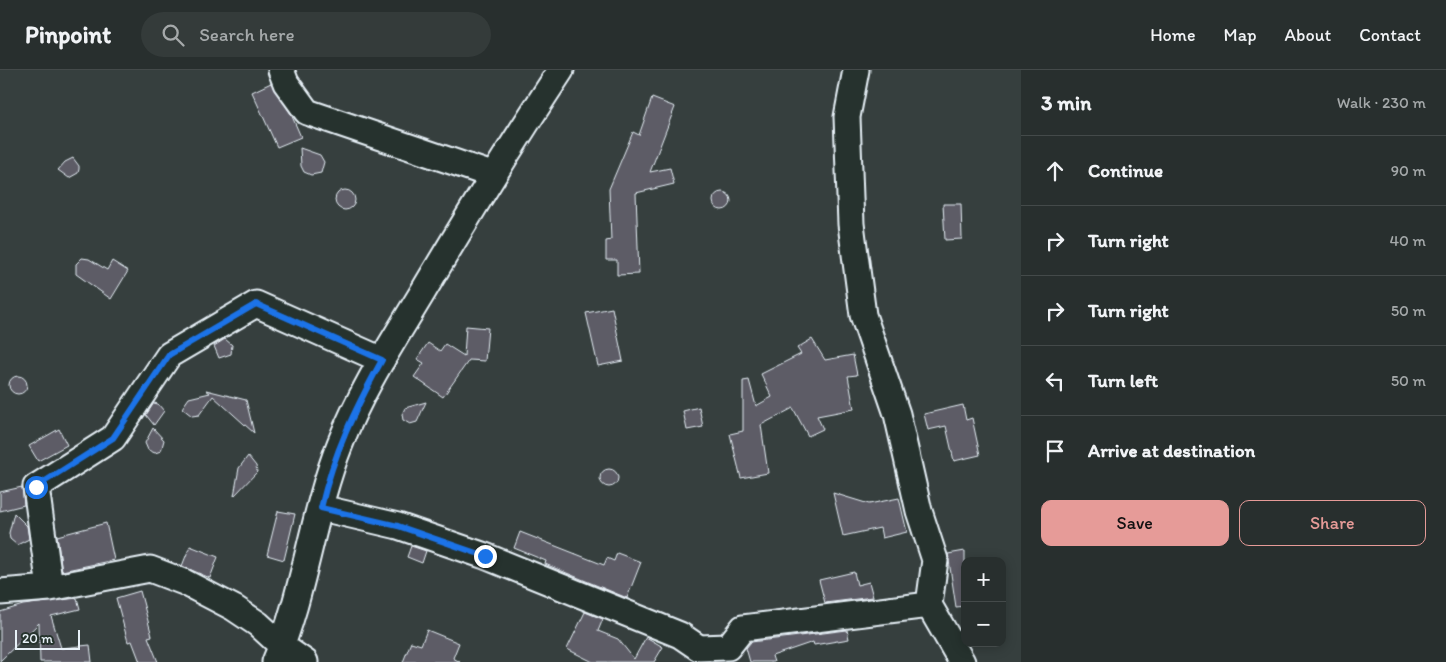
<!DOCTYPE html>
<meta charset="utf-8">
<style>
:root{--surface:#282f2e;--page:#343b3a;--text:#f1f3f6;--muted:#a5a9aa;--line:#444a4a;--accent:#e69b98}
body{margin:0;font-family:Itim,sans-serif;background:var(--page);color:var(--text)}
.controls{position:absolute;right:15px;bottom:15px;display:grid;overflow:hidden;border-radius:10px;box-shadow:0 2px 12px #0003}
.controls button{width:45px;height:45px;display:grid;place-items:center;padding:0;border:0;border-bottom:1px solid var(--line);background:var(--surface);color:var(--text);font:25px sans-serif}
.scale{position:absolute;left:15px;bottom:12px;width:65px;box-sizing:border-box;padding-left:5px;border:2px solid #e8f1f8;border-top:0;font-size:14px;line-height:18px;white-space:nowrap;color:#e8f1f8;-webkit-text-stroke:4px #26332d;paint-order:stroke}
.stop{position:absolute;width:15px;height:15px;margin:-11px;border:4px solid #1a73e8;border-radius:50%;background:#fff}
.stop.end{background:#1a73e8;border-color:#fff;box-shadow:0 1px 5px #0008}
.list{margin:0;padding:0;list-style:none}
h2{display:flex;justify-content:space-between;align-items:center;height:65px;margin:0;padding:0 20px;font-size:21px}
h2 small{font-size:16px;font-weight:400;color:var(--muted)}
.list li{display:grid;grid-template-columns:32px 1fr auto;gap:15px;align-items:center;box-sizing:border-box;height:70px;padding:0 20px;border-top:1px solid var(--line)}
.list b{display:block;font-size:19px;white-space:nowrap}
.list em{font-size:16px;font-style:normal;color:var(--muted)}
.actions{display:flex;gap:10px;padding:15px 20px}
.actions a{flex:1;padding:11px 0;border:1px solid var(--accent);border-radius:10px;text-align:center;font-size:18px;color:var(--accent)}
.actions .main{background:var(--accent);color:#111}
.icon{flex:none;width:28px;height:28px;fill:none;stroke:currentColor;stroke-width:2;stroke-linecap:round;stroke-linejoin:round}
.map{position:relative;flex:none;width:1021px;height:592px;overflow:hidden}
header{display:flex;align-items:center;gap:30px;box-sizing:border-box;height:70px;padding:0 25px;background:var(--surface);border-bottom:1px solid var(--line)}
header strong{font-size:24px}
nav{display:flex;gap:28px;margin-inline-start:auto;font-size:18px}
.search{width:350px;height:45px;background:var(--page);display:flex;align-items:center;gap:12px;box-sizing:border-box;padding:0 18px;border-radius:28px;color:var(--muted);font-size:19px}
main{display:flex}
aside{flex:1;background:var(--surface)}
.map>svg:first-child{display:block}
.building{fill:#5d5b66;stroke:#e8f1f8}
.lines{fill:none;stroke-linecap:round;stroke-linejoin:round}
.minor-casing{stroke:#e8f1f8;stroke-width:29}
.minor{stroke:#26332d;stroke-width:25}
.route{stroke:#1a73e8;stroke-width:6}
</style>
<header>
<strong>Pinpoint</strong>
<div class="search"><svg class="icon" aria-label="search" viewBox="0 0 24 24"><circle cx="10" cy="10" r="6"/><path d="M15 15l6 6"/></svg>Search here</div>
<nav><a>Home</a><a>Map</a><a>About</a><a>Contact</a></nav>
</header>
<main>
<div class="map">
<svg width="1021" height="592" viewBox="0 0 1021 592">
<rect width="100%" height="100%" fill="#363f3e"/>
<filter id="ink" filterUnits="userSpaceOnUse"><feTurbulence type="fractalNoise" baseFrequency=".02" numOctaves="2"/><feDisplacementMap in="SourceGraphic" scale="10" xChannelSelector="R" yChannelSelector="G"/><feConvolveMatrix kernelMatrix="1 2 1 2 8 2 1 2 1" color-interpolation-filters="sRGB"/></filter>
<g filter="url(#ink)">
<path class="building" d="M271 13 291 44 301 67 277 77 252 22Z
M652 28 675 37 650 102 670 98 674 114 636 123 639 204 617 205V190H606V171L611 170 609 119 633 62 639 65Z
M300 78 320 85 324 92 321 103 311 105 304 102 301 96Z
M73 88 79 96V99L78 103 69 108 58 100 65 92Z
M335 130a10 10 0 1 1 20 0a10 10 0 1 1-20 0Z
M713 131a9 9 0 1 1 18 0a9 9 0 1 1-18 0Z
M943 134H961L962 169 945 170Z
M82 188 89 189 107 200 112 191 128 201 111 229 76 204V194Z
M612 238 623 291 598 296 586 243Z
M466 256 488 258 485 291 469 290 443 327 414 307 424 293 417 289 428 273 440 281 445 274 464 286Z
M225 269 232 275 231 284 219 288 214 276Z
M812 269 825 290 853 285 857 305 848 306 854 339 817 346 823 359 808 366 793 338 761 355 768 403 741 408 730 364 743 361V311L749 310 756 336 772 327 761 304 801 284 797 278Z
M9 315a9 9 0 1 1 18 0a9 9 0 1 1-18 0Z
M206 320 246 330 254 363 213 326 199 345 192 346 182 338 189 328 210 323Z
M426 332 417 352 410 354 403 350 402 344 405 338Z
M154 333 158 334 164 341 154 355 146 345Z
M963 335 966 350 972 348 980 385 954 391 946 356 928 360 924 344Z
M699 337 703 357 687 360 683 341Z
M153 358 164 370 161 381 155 383 148 380 145 373Z
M59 359 67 375 38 391 29 376Z
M248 386 256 396 257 402 234 426 239 398Z
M600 408a9 9 0 1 1 18 0a9 9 0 1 1-18 0Z
M22 417 24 435 0 441V422Z
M833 423 869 434 899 428 907 462 882 468 880 458 843 466Z
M278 441 295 444 284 490 267 485Z
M14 443 27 456 29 469 17 475 10 469 9 463Z
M106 453 114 490 62 501 57 466Z
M520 462 604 495 607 488 614 491 617 483 641 492 627 528 545 494 546 491 514 478Z
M190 476 218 487 210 508 182 496Z
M411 476 426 481 422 493 407 487Z
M965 481V536L956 537 948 484Z
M854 502 857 515 869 512 873 527 825 533 819 510Z
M140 521 152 566 148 567 158 592H140L132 571 128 572 116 528Z
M77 528 80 539 51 546 61 578 90 575 92 592H40L39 553 0 591V542L23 535Z
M585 542 603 549 598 561 618 569 634 589 646 567 663 577 654 592H593L567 579Z
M427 560 459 573 453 588 460 592H403L411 572 421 575Z
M847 560 849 569 814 575 813 572 772 586 774 592H750L746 578 751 572Z"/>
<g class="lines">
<defs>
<path id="minor" d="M281 0 286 13 307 42 492 105
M856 0 847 47 851 154 863 245 897 344 919 441 935 490 929 535 962 592
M321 438 398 456 485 486 680 565 699 578 728 577 743 558 929 535
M50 518 36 417 113 368 169 285 256 234 382 290
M0 522 50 518 150 499 184 512 234 538 258 554 282 576 305 592
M275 592C305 522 312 444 340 374 360 322 392 273 421 225 466 149 512 74 561 0"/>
</defs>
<use href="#minor" class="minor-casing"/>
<use href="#minor" class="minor"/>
</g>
</g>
<g class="lines" filter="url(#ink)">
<path class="route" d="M36 417 113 368 169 285 256 234 382 290C355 339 334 382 321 438L398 456 485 486"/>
</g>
</svg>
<div class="controls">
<button>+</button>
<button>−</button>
</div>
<div class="scale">20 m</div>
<div class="stop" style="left:36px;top:417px"></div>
<div class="stop end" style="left:485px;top:486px"></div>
</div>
<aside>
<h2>3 min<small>Walk · 230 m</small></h2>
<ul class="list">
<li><svg class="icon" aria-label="ahead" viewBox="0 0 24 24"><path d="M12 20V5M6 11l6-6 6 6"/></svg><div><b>Continue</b></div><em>90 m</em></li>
<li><svg class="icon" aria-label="right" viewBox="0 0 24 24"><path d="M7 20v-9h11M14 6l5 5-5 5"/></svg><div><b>Turn right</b></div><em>40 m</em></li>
<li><svg class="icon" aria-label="right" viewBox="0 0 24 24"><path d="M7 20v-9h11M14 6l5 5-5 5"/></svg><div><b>Turn right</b></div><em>50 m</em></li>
<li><svg class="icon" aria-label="left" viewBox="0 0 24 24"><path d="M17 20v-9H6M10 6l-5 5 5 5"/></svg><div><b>Turn left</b></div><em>50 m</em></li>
<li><svg class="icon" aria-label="arrive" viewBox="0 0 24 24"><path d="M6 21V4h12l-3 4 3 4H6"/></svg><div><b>Arrive at destination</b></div></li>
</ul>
<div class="actions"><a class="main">Save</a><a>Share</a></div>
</aside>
</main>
